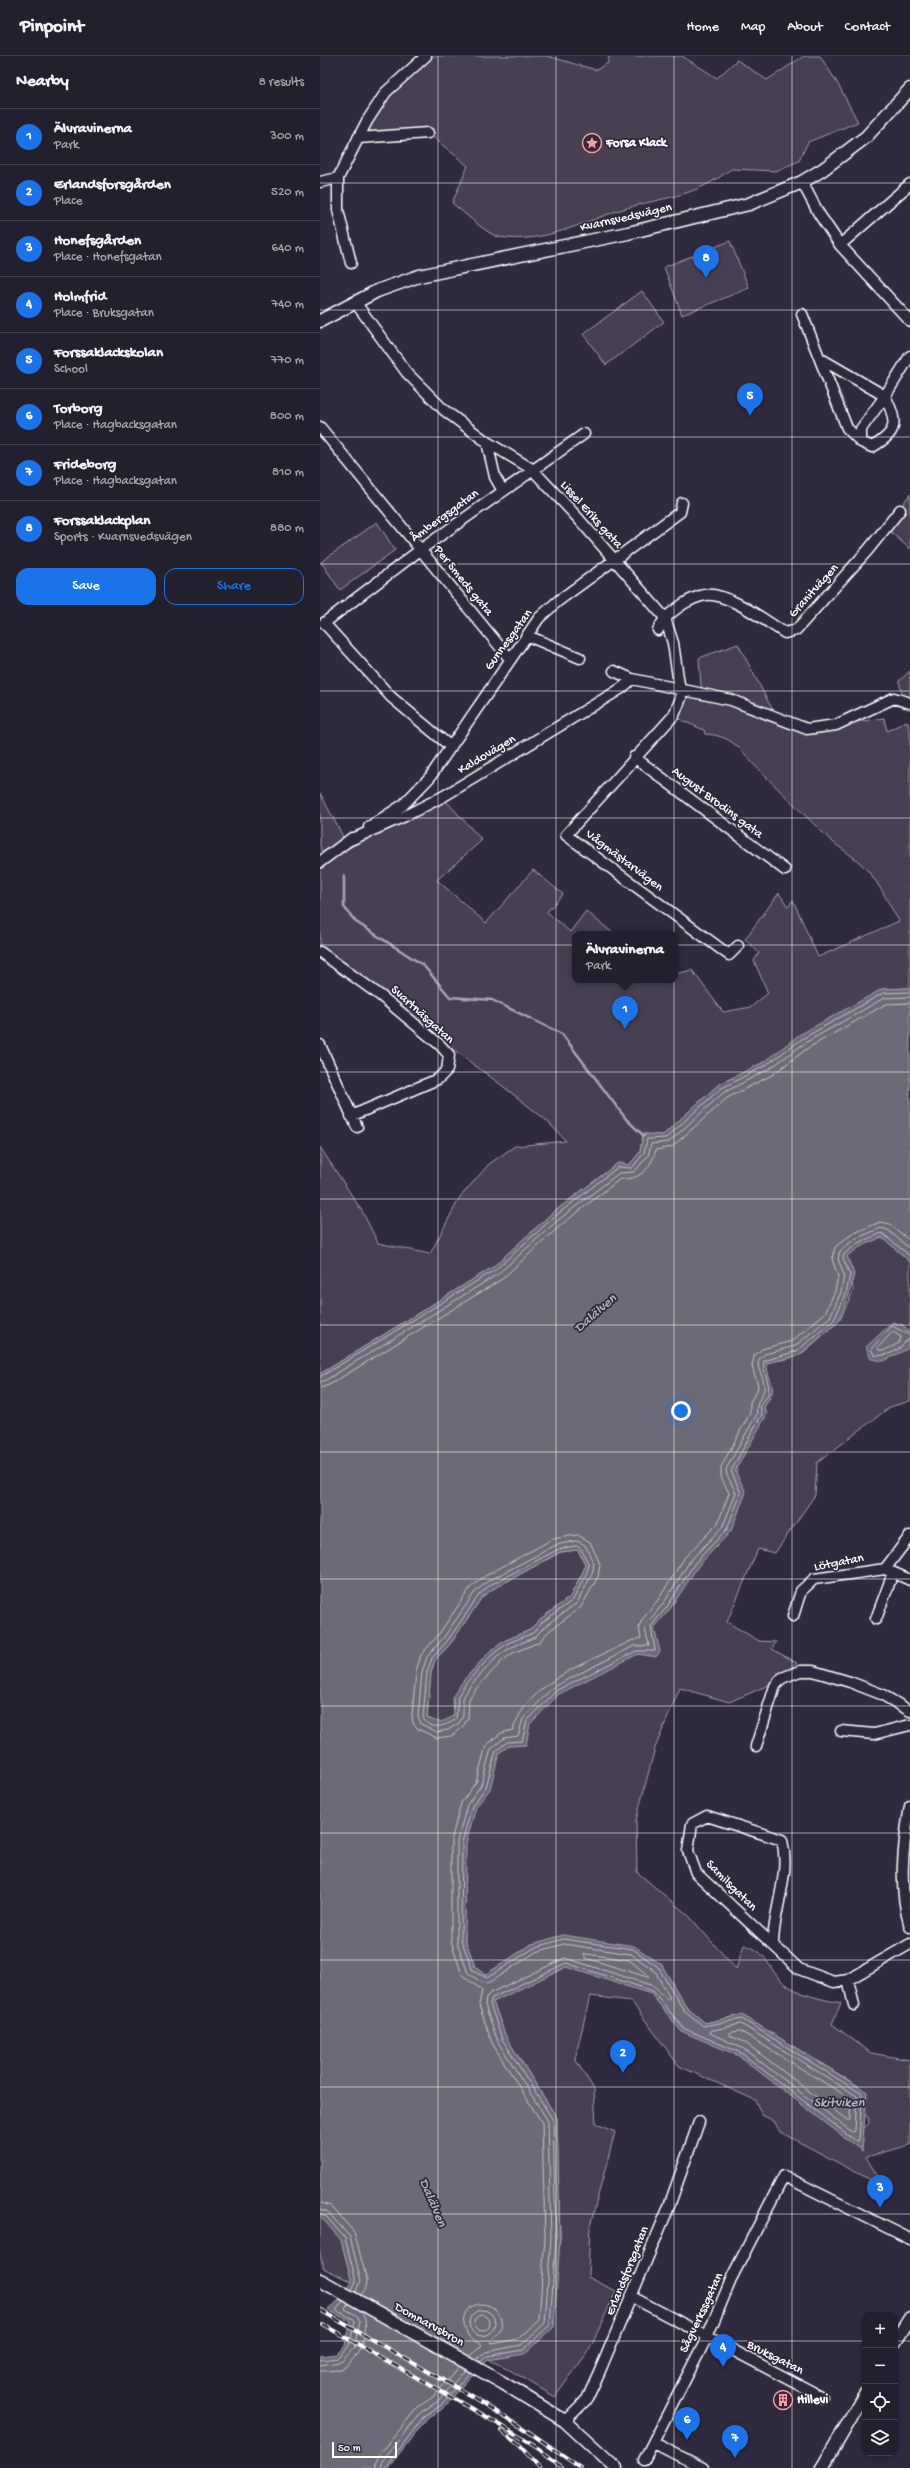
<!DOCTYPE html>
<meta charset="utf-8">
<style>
:root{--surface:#23202e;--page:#2b2836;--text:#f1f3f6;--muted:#a3a3aa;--line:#403e4a;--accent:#1a73e8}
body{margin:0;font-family:"Gochi Hand",sans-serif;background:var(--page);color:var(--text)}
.controls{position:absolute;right:12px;bottom:12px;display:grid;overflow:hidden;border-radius:8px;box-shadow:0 2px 10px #0003}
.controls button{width:36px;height:36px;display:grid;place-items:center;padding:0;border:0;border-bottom:1px solid var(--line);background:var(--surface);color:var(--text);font:20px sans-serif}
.scale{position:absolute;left:12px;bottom:10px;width:65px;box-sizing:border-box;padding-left:4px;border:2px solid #fff;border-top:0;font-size:11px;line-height:14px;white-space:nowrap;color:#fff;-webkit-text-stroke:3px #2f2a3d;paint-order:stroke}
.you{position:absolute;left:361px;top:1355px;width:14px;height:14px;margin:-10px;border:3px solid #fff;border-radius:50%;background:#1a73e8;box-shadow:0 0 0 6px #1a73e833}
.badge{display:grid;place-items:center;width:26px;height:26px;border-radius:50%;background:var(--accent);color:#fff;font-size:13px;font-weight:700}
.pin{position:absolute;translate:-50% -33px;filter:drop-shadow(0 1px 2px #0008)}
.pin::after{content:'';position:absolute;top:21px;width:14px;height:12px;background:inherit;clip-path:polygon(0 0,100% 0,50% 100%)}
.popup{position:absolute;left:252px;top:875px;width:106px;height:52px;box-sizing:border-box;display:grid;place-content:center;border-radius:8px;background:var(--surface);filter:drop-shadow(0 1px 3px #0005);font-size:13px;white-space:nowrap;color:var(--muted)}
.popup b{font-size:15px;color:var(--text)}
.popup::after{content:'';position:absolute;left:50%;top:100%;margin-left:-8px;border:8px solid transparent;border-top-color:var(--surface)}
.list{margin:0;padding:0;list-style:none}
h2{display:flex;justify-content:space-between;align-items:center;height:52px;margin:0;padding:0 16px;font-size:17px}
h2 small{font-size:13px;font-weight:400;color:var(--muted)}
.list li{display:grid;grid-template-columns:26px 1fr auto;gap:12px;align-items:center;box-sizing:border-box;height:56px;padding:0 16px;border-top:1px solid var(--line)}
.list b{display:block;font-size:15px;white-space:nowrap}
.list p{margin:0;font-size:13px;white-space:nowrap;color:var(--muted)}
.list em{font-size:13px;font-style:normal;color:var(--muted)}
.actions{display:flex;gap:8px;padding:12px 16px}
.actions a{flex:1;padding:9px 0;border:1px solid var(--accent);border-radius:12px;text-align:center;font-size:14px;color:var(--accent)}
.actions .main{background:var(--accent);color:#fff}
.icon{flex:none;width:22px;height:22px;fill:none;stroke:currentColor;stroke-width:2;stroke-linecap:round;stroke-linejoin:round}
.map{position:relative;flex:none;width:590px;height:2412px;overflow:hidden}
header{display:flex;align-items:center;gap:24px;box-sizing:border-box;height:56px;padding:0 20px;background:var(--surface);border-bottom:1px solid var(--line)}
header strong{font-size:19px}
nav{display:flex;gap:22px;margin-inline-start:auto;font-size:14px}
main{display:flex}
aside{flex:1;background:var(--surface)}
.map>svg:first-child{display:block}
.green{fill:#464152;stroke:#a2a0a8}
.water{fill:#6d6a77;stroke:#a7a6ad;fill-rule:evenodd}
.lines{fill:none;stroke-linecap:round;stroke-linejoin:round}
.shore{stroke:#c5c3c9;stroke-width:1}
.stream{stroke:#a7a6ad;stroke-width:2.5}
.minor-casing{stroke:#fff;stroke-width:13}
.tertiary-casing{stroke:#fff;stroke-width:15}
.minor{stroke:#2f2a3d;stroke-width:10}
.tertiary{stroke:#2f2a3d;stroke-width:12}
.rail-casing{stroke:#fff;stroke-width:4}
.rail{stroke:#2f2a3d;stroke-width:2.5;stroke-dasharray:8;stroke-linecap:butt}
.grid{fill:none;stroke:#fff;stroke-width:1;stroke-opacity:0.55}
.labels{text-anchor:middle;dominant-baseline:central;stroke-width:3.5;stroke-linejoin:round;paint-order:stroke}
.poi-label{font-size:13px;font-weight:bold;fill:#fff;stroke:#2f2a3d;text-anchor:start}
.street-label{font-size:13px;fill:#fff;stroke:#2f2a3d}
.water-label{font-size:14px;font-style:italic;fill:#b6b4bb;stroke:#2f2a3d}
</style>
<header>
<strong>Pinpoint</strong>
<nav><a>Home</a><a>Map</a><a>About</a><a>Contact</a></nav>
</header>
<main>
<aside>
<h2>Nearby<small>8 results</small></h2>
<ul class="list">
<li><span class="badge">1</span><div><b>Älvravinerna</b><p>Park</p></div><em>300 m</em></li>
<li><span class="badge">2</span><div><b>Erlandsforsgården</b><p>Place</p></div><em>520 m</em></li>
<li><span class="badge">3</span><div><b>Honefsgården</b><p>Place · Honefsgatan</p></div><em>640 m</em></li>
<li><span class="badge">4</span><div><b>Holmfrid</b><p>Place · Bruksgatan</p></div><em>740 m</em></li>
<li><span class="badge">5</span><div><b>Forssaklackskolan</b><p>School</p></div><em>770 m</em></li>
<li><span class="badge">6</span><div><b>Torborg</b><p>Place · Hagbacksgatan</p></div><em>800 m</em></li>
<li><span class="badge">7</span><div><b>Frideborg</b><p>Place · Hagbacksgatan</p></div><em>810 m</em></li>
<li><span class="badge">8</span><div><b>Forssaklackplan</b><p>Sports · Kvarnsvedsvägen</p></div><em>880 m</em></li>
</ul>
<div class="actions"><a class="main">Save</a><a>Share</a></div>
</aside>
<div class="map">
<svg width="590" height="2412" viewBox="0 0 590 2412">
<rect width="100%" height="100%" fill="#2f2a3d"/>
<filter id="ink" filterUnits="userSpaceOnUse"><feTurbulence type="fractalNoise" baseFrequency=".025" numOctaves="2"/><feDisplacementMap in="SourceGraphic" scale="8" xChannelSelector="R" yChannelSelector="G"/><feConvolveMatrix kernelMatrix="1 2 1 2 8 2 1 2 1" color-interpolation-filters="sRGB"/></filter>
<g filter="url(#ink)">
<path class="green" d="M112 0H227L276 14 288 7 289 0H362L397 22 417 4 447 24 484 0H500L518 28 538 66 488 86 479 105 456 115 411 113C376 140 351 140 310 151 267 163 226 189 179 181 168 179 142 155 132 147L148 110 108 77 46 78C65 42 81 26 112 0Z
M410 185 429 232 362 259 344 211Z
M322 235 344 266 286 309 263 278Z
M590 438V493L566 472Z
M57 466 75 494 20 534 1 506Z
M418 588 460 668H520L564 662 567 675 587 665 590 675V932L562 933 444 1006 398 1029 343 1079 323 1078 320 1096 309 1109 298 1107 231 1158 173 1211 0 1318V1091L42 1155 58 1187 110 1198 140 1141 169 1108 195 1090 246 1085 226 1064 180 1028 0 895V814L6 808 0 790V737L29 792 61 774 126 745 162 784 117 824 166 867 213 814 243 838 227 856 250 876 266 855 294 878H255V924H355V918L372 914 403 956 431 951 448 937 434 905 439 897 425 883 459 837 468 851 473 844 498 901 579 865C569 849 560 828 547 814 535 800 518 792 505 779 483 758 462 736 440 715 421 696 416 680 385 678L384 674 361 664 357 658 365 639 382 643 379 602Z
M590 615V640L584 646 579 625Z
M560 1182 590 1193V1345L570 1351 497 1407 495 1439 455 1497 438 1493 407 1566 439 1585 456 1586 452 1593 477 1607 449 1629 409 1646 360 1632 335 1692 316 1764 317 1816 369 1860 416 1913 424 1889C448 1895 447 1912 463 1926 479 1939 501 1943 521 1947L512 1968 551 1997 590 2004V2089L546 2101 564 2131 460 2076 454 2065 442 2059 435 2044 359 2010 311 1945 270 1940 255 2003 274 2033 276 2068 295 2076 270 2170 268 2221 296 2235 270 2293 235 2341 183 2310 168 2304 237 2217 240 2182 237 2062 186 1981 173 1946 228 1907 307 1917 411 1995 538 2078 549 2067 548 2061 542 2058 540 2031 422 1959 385 1967 366 1951 341 1908 212 1888 165 1919 155 1911 145 1883 140 1782 173 1696 211 1665 246 1628 332 1571 417 1415 432 1316 449 1306 468 1303 484 1296 520 1264 533 1235 531 1214 526 1200 531 1189Z
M258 1494 265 1508 264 1514 250 1541 219 1564 210 1574 186 1584 171 1595 143 1625 134 1659 125 1666 116 1667 107 1661 111 1617 115 1604 131 1587 162 1541 173 1533 241 1496Z
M0 2157 21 2184 32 2226 3 2212 0 2198Z"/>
<path class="water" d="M590 932V1206L562 1181 540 1191 527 1200 534 1218 529 1239 518 1266 479 1299 447 1307C446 1327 462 1327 444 1351L447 1358 415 1415 426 1436 411 1475 378 1510 350 1553 334 1572 340 1595 336 1601 318 1598 239 1638 210 1668 206 1689 189 1690 179 1697 170 1733 156 1751 146 1787 145 1883 155 1911 165 1919 212 1888 243 1879 314 1890 341 1908 366 1951 385 1967 422 1959 547 2036 542 2095 419 2000 361 1975 331 1938 246 1911 173 1946 186 1981 237 2062 240 2182 234 2271 205 2298 168 2304 148 2323 123 2353 108 2361 68 2412H0V2300L17 2298 25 2289 31 2266 8 2254 20 2243 32 2226 21 2184 0 2160V1318L173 1211 231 1158 298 1107 309 1109 320 1096 323 1078 343 1079 398 1029 444 1006 479 979 562 933ZM258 1494 265 1508 264 1514 250 1541 219 1564 210 1574 186 1584 171 1594 143 1625 133 1640 134 1659C123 1667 118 1668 107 1661L111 1617 115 1604 131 1587 162 1541 173 1533 240 1496Z
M573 1266 583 1269 590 1277 587 1293 564 1305 551 1303 546 1291Z"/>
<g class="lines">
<path class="shore" d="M573 1276 581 1281 579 1287 563 1295 559 1294 558 1292Z
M590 1279 572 1270 551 1293 554 1299C566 1301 580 1295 586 1285L590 1284
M0 1321 175 1214 234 1161 298 1111 312 1112 324 1097 327 1083 346 1082 400 1033 446 1009 482 983 563 937 590 936
M0 1326 6 1324 178 1218 237 1165 299 1117 314 1116 328 1100 331 1088 349 1086 403 1037 449 1013 485 987 564 942 590 941
M0 1332 9 1329 182 1223 241 1169 300 1123C321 1124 330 1113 336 1094L352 1091 407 1042 452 1019 488 992 566 948 590 947
M258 1479 270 1486 280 1508 278 1521 261 1551 229 1575 219 1586 193 1597 181 1606 155 1634 149 1643 148 1662 142 1672 131 1680 117 1682 98 1673 93 1667 92 1659 96 1615 101 1599 119 1578 150 1532 165 1520 233 1483Z
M257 1485 265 1489 274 1508 272 1518 257 1547 225 1570 215 1581 190 1592 177 1601 150 1630 143 1642V1660L139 1667 128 1674 117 1676 101 1668 98 1660 102 1616 107 1601 124 1581 155 1536 168 1525 236 1489Z
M257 1490 261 1493 269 1509 267 1516 253 1544 221 1567 213 1577 188 1587 173 1598 146 1627 138 1640 136 1663C127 1670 108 1676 103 1661L107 1616 112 1602 128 1584 159 1539 170 1529 239 1493Z
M267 1898 309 1904 329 1920 327 1921 266 1902 264 1899Z
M421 1968 537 2040 535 2075 532 2076 424 1993 390 1977 391 1975Z
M420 1975 531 2043 530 2064H527L427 1988 409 1979 410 1977Z
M0 2147 11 2150 34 2176 47 2224 46 2232 41 2239
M0 2153 8 2156 30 2181 41 2225 36 2236
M0 2158 5 2159 25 2182 36 2225 32 2234
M149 2267a13 13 0 1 1 26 0a13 13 0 1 1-26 0Z
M154 2267a8 8 0 1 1 16 0a8 8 0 1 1-16 0Z
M150 2301 162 2289C158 2285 151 2286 148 2279 127 2242 187 2236 181 2274L171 2285 172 2288 198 2283 219 2264 225 2182 222 2067 172 1987 159 1949 162 1934 142 1919 131 1885V1785L141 1747 156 1726 166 1690 181 1677 193 1674C208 1625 269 1606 311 1585L321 1582 319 1571 322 1564 338 1544 365 1501 398 1467 409 1437 401 1421V1411L430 1357V1346L437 1335 438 1329 432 1311 434 1300 442 1293 472 1285 505 1257 515 1235 518 1220 512 1203 515 1191 532 1178 560 1166 570 1168 590 1185
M0 2304 18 2302 29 2290 35 2266 33 2263 16 2254 23 2245
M156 2304 166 2296 201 2289 225 2267 231 2182 228 2065 178 1986 165 1949 166 1942 170 1937 245 1902 334 1930 347 1944 350 1942 334 1914 311 1898 244 1888 216 1896 168 1927 161 1926 148 1917 137 1886V1786L147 1749 161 1729 171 1693 184 1682 198 1680 203 1663 233 1631 314 1590H329L325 1573 327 1567 343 1548 370 1505 403 1470 416 1437 407 1419 406 1413 437 1358C434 1344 446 1340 444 1328 443 1319 436 1313 439 1303L445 1298 475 1290 510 1261 521 1236 524 1219 518 1203 520 1195 535 1183 561 1172 568 1174 590 1193
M160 2306 167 2300 203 2294 230 2269 236 2182 233 2064 182 1983 170 1948 172 1942 246 1907 333 1935 363 1972 421 1997 536 2085 539 2084 542 2038 422 1963 383 1970 363 1953 338 1911 313 1893 243 1883 214 1892 167 1922 153 1915 141 1883 142 1786 152 1750 166 1731 176 1695 187 1686 202 1685 207 1665 237 1634 316 1595H335L331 1570 347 1551 374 1508 407 1473 421 1437 411 1415 442 1358 440 1350C442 1346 446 1343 448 1339 452 1327 441 1317 444 1305L477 1295 514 1264 526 1238 530 1219 523 1202 524 1198 538 1187 562 1177 590 1200
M0 2309 21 2306 34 2292 40 2266 36 2259 25 2253 28 2248
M0 2315C7 2315 19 2315 25 2311 39 2301 54 2269 40 2254
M54 2412 57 2402 97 2352 113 2341 139 2311
M60 2412 62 2405 101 2356 117 2346 145 2314
M65 2412 105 2359 120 2350 150 2316"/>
<path class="stream" d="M24 819V851L36 866 103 909 130 941 172 944 242 978 306 1063 324 1080"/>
<defs>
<path id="minor" d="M38 82 108 77
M0 126 18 122
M482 126 499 158 520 189 590 265
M520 189 590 128
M31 207 18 154V122L47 65 66 36 106 0
M35 246 87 317 124 354 167 386 212 413 257 461 345 562 338 574
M482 258 527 372 541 386
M501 303 565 340
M565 340C578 367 578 376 552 391L541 386V373L565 340 590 300
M0 371 190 603
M167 386 175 421 183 435
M208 580 260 602
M294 615 312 623
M131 691 71 641 4 567 100 494 264 378
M314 701 465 814
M49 771 83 749 110 721 219 562 238 545 360 456 362 447
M28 785 85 760 124 740 302 632 312 623 411 644 487 673 516 669 574 642 590 647
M0 806 32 782
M418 890 409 899 246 779 354 659 361 642 353 587 345 562C357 552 369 542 385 539 406 535 447 566 465 577L476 574 548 494 580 454
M0 896 61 940 120 989 129 999 127 1014 118 1023 31 1060
M0 989 37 1071
M565 1513 590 1480
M473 1560 481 1535 494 1523 565 1513 590 1524
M556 1563 573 1517
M521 1675 554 1678 590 1669
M436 1690 455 1630 462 1622 480 1615H493L530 1626 561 1638 590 1655
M590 1750C583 1790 578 1831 590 1871
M453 1889C453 1854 471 1819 462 1784L387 1760 372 1768 368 1795 376 1817 479 1913 514 1926 528 1924 590 1888
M528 1924 534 1949
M312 2241 502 2341
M245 2365 267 2343 279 2317 348 2153 379 2066
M334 2387 383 2412
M324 2404 387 2281 413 2219 464 2120 590 2183"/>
<path id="tertiary" d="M0 265 57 235 99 220 308 177 429 148 482 126 502 114 546 81 590 33
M0 2224 183 2327 245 2365 296 2412
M575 2286 590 2262
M502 2412 545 2338"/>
</defs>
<use href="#minor" class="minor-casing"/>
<use href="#tertiary" class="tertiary-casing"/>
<use href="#minor" class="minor"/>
<use href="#tertiary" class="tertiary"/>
<defs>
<path id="rail" d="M0 2254 151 2340 209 2376 261 2412
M2 2268 182 2370 219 2393 241 2412
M182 2375 199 2389 220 2412"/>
</defs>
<use href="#rail" class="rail-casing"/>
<use href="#rail" class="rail"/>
</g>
</g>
<path class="grid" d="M118 0V2412M236 0V2412M354 0V2412M472 0V2412M0 127H590M0 254H590M0 381H590M0 508H590M0 635H590M0 762H590M0 889H590M0 1016H590M0 1143H590M0 1269H590M0 1396H590M0 1523H590M0 1650H590M0 1777H590M0 1904H590M0 2031H590M0 2158H590M0 2285H545M575 2285H590"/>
<defs>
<symbol id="sight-ring" viewBox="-11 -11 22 22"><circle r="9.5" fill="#2f2a3d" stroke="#ff9aa2" stroke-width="1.5"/><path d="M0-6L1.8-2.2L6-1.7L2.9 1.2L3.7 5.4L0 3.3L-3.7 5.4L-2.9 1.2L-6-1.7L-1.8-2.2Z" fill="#ff9aa2"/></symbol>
<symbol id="building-ring" viewBox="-11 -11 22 22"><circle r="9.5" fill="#2f2a3d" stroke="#ff9aa2" stroke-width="1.5"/><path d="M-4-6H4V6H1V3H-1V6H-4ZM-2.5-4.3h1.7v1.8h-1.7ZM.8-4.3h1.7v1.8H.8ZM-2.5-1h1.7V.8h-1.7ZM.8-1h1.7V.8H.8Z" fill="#ff9aa2"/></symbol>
</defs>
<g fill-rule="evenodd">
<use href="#sight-ring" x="261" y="76" width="22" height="22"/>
<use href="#building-ring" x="452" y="2333" width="22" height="22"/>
</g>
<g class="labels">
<g class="poi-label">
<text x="286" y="87">Forsa Klack</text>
<text x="477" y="2344">Hillevi</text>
</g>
<g class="street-label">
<text transform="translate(306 162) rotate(-13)">Kvarnsvedsvägen</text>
<text transform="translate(271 459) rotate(48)">Lissel Eriks gata</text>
<text transform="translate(125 460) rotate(-36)">Åmbergsgatan</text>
<text transform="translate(143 525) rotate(51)">Per Smeds gata</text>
<text transform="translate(494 535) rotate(-48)">Granitvägen</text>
<text transform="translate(189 584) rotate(-54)">Gunnesgatan</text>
<text transform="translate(167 699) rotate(-31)">Kaldovägen</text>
<text transform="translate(397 747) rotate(37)">August Brodins gata</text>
<text transform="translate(304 805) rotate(37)">Vågmästarvägen</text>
<text transform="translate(102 959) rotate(42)">Svartnäsgatan</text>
<text transform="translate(519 1507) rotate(-11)">Lötgatan</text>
<text transform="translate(411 1830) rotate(45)">Samilsgatan</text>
<text transform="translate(308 2215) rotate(-68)">Erlandsforsgatan</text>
<text transform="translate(382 2257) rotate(-65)">Sågverkssgatan</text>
<text transform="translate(109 2269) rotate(29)">Domnarvsbron</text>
<text transform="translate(455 2302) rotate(27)">Bruksgatan</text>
</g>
<g class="water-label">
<text transform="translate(276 1258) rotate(-41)">Dalälven</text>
<text x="519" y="2047">Skitviken</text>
<text transform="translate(112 2147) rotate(67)">Dalälven</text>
</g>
</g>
</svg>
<div class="controls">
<button>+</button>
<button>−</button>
<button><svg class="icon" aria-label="locate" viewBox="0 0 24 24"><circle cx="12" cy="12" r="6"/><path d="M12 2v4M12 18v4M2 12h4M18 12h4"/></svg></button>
<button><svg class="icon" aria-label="layers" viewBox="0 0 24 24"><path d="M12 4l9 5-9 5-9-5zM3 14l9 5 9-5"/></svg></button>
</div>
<div class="scale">50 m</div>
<div class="you"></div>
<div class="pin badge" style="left:305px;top:973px">1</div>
<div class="popup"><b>Älvravinerna</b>Park</div>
<div class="pin badge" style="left:303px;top:2017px">2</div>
<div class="pin badge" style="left:560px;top:2152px">3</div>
<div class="pin badge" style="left:403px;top:2311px">4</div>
<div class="pin badge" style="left:430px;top:360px">5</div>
<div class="pin badge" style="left:367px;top:2384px">6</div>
<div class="pin badge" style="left:415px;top:2402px">7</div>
<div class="pin badge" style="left:386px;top:222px">8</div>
</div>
</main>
